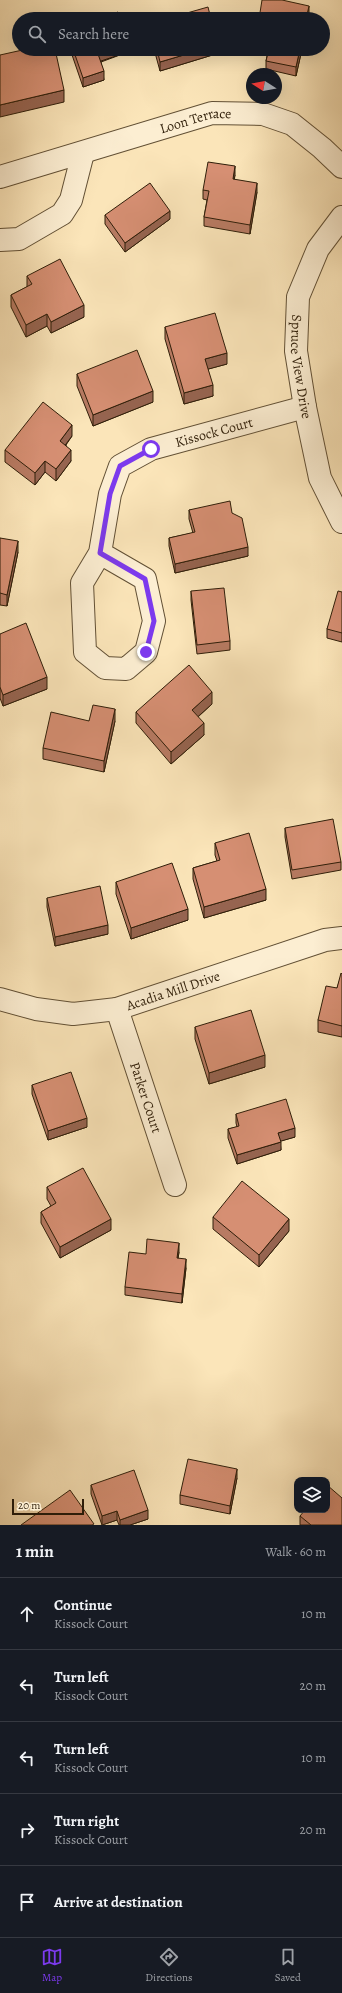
<!DOCTYPE html>
<meta charset="utf-8">
<style>
:root{--surface:#171b24;--page:#20242c;--text:#f1f3f6;--muted:#9ea1a6;--line:#363941;--accent:#7c3aed}
body{margin:0;font-family:Alegreya,serif;background:var(--page);color:var(--text)}
.controls{position:absolute;right:12px;bottom:12px;display:grid;overflow:hidden;border-radius:8px;box-shadow:0 4px 16px #0002}
.controls button{width:36px;height:36px;display:grid;place-items:center;padding:0;border:0;border-bottom:1px solid var(--line);background:var(--surface);color:var(--text);font:20px sans-serif}
.compass{position:absolute;left:246px;top:68px;width:36px;height:36px;border-radius:50%;background:var(--surface);box-shadow:0 4px 16px #0002;rotate:281deg}
.scale{position:absolute;left:12px;bottom:10px;width:72px;box-sizing:border-box;padding-left:4px;border:2px solid #2f1e09;border-top:0;font-size:11px;line-height:14px;white-space:nowrap;color:#2f1e09;-webkit-text-stroke:3px #fceed2;paint-order:stroke}
.stop{position:absolute;width:12px;height:12px;margin:-9px;border:3px solid #7c3aed;border-radius:50%;background:#fff}
.stop.end{background:#7c3aed;border-color:#fff;box-shadow:0 1px 4px #0008}
.list{margin:0;padding:0;list-style:none}
h2{display:flex;justify-content:space-between;align-items:center;height:52px;margin:0;padding:0 16px;font-size:17px}
h2 small{font-size:13px;font-weight:400;color:var(--muted)}
.list li{display:grid;grid-template-columns:26px 1fr auto;gap:12px;align-items:center;box-sizing:border-box;height:72px;padding:0 16px;border-top:1px solid var(--line)}
.list b{display:block;font-size:15px;white-space:nowrap}
.list p{margin:0;font-size:13px;white-space:nowrap;color:var(--muted)}
.list em{font-size:13px;font-style:normal;color:var(--muted)}
.icon{flex:none;width:22px;height:22px;fill:none;stroke:currentColor;stroke-width:2;stroke-linecap:round;stroke-linejoin:round}
.map{position:relative;flex:none;width:342px;height:1525px;overflow:hidden}
.search{position:absolute;background:var(--surface);box-shadow:0 4px 16px #0002;left:12px;right:12px;top:12px;height:44px;display:flex;align-items:center;gap:10px;box-sizing:border-box;padding:0 14px;border-radius:22px;color:var(--muted);font-size:15px}
.sheet{height:412px;background:var(--surface)}
nav{display:flex;justify-content:space-around;align-items:center;box-sizing:border-box;height:56px;border-top:1px solid var(--line);background:var(--surface);font-size:11px;color:var(--muted)}
nav a{display:grid;justify-items:center;gap:2px}
nav .on{color:var(--accent)}
.map>svg:first-child{display:block}
.lines{fill:none;stroke-linecap:round;stroke-linejoin:round}
.minor-casing{stroke:#625035;stroke-width:24}
.minor{stroke:#fceed2;stroke-width:22}
.wall{fill:#b87b63;stroke:#2f1e09}
.shaded-wall{fill:#966450;stroke:#2f1e09}
.building{fill:#d68f73;stroke:#2f1e09}
.route{stroke:#7c3aed;stroke-width:5}
.labels{text-anchor:middle;dominant-baseline:central;stroke-width:3;stroke-linejoin:round;paint-order:stroke}
.street-label{font-size:14px;fill:#2f1e09;stroke:#fceed2}
</style>
<div class="map">
<svg width="342" height="1525" viewBox="0 0 342 1525">
<rect width="100%" height="100%" fill="#fbe5b9"/>
<filter id="stains"><feTurbulence type="fractalNoise" baseFrequency=".005" numOctaves="4"/><feColorMatrix values="0 0 0 0 .2 0 0 0 0 .09 0 0 0 0 .02 0 0 0 .5 -.17"/></filter>
<radialGradient id="worn" r=".72"><stop offset=".6" stop-color="#630" stop-opacity="0"/><stop offset="1" stop-color="#630" stop-opacity=".3"/></radialGradient>
<g class="lines">
<defs>
<g id="minor">
<path id="s1" d="M0 177 212 113 263 114 292 124 322 148 342 167"/>
<path id="s2" d="M342 217 318 249 298 297 296 351 305 407 320 478 342 522"/>
<path d="M0 240 19 239 62 214 71 200 83 153"/>
<path id="s3" d="M100 553 145 579 154 621 146 652 126 669 105 668 85 652 82 583 100 553 110 494 120 466 151 449 305 407"/>
<path id="s4" d="M0 999 36 1009 73 1014 117 1009 325 940 342 938"/>
<path id="s5" d="M117 1009 175 1185"/>
</g>
</defs>
<use href="#minor" class="minor-casing"/>
<use href="#minor" class="minor"/>
</g>
<path class="wall" d="M70 49H128V52L101 62 104 80 83 87Z
M154 49H219V53L160 71Z
M260 49H302L296 76 266 69V61L268 51Z
M235 175 234 179 257 192 250 234 204 226V217L207 200 203 199V190Z
M105 215 170 219 125 252 105 224Z
M27 276 84 317 51 333 47 326 26 337 11 307V295L27 287Z
M165 327 227 364 208 369 213 396 184 404 165 339Z
M77 374 153 402 93 426 77 386Z
M72 436 66 445 71 461 56 481 45 472 35 485 5 462V450Z
M189 510 232 513 248 556 175 573 169 546V538L193 533 189 519Z
M0 538 18 552 7 606 0 605Z
M191 591 230 641V650L197 654 191 600Z
M342 592V642L327 638V629Z
M0 634 47 689 3 706 0 698Z
M212 704 198 717 204 735 171 764 136 723V712Z
M89 721H115L104 772 43 759V748Z
M285 828 341 862V870L292 879 285 837Z
M215 843 266 900 204 918 193 879V868L217 861 215 855Z
M116 882 188 920 131 939 116 894Z
M47 898 108 934 55 946 47 907Z
M342 974V1037L318 1032V1020L337 988Z
M195 1027 265 1067 209 1084 195 1039Z
M32 1085 87 1127 48 1140 32 1094Z
M236 1114 295 1137 280 1141 281 1150 237 1164 228 1138V1129L237 1127 236 1123Z
M47 1187 111 1230 60 1258 41 1223V1212L51 1206 47 1199Z
M213 1217 289 1231 259 1267 213 1229Z
M179 1252 178 1258 186 1268 182 1303 125 1295V1287L146 1254Z
M237 1478 230 1514 180 1504V1495Z
M91 1485 148 1519 130 1525H119L117 1520 102 1525 91 1494Z
M300 1516 342 1525H300Z"/>
<path class="shaded-wall" d="M309 6V14L308 19H306Z
M112 49H128V52L98 62V54Z
M204 49H219V53L160 71V62Z
M300 49H302L296 76V67Z
M104 71V80L83 87V78Z
M64 90V102L0 117V105Z
M235 166V175L233 188V179Z
M257 183V192L250 234V225Z
M170 211V219L125 252V243Z
M84 305V317L51 333V322Z
M47 314V326L26 337V325Z
M227 353V364L205 370V359Z
M213 385V396L184 404V393Z
M153 391V402L93 426V415Z
M72 425V436L60 452V441Z
M71 450V461L56 481V469Z
M45 461V472L35 485V473Z
M18 541V552L7 606V595Z
M248 547V556L175 573V564Z
M47 677V689L3 706V695Z
M212 692V704L192 722V710Z
M115 709V721L104 772V761Z
M204 723V735L171 764V752Z
M266 889V900L204 918V907Z
M188 909V920L131 939V928Z
M108 925V934L55 946V937Z
M265 1055V1067L209 1084V1073Z
M87 1118V1127L48 1140V1131Z
M295 1128V1137L278 1142V1133Z
M281 1142V1150L237 1164V1155Z
M111 1219V1230L60 1258V1247Z
M289 1219V1231L259 1267V1255Z
M179 1243V1252L177 1266V1258Z
M186 1259V1268L182 1303V1294Z
M237 1469V1478L230 1514V1506Z
M148 1510V1519L130 1525H120V1520Z
M117 1511V1520L102 1525V1516Z"/>
<path class="building" d="M262 0H282L309 6 306 19H259Z
M208 7 211 19H166Z
M118 12 120 19H97Z
M27 49H55L64 90 0 105V55Z
M73 49H112L98 54 104 71 83 78Z
M157 49H204L160 62Z
M269 49H300L296 67 266 61Z
M208 162 235 166 233 179 257 183 250 225 204 217 209 191 203 190Z
M150 183 170 211 125 243 105 215Z
M60 259 84 305 51 322 47 314 26 325 11 295 32 284 27 276Z
M215 313 227 353 205 359 213 385 184 393 165 327Z
M137 350 153 391 93 415 77 374Z
M43 402 72 425 60 441 71 450 56 469 45 461 35 473 5 450Z
M230 501 232 513 242 518 248 547 175 564 169 538 195 532 189 510Z
M0 538 18 541 7 595 0 593Z
M224 588 230 641 197 645 191 591Z
M338 591 342 592V633L327 629Z
M26 623 47 677 3 695 0 687V634Z
M189 665 212 692 192 710 204 723 171 752 136 712Z
M93 705 115 709 104 761 43 748 51 712 89 721Z
M333 819 341 862 292 870 285 828Z
M249 833 266 889 204 907 193 868 220 860 215 843Z
M172 863 188 909 131 928 116 882Z
M100 886 108 925 55 937 47 898Z
M341 973 342 974V1026L318 1020 326 986 337 988Z
M251 1010 265 1055 209 1073 195 1027Z
M71 1072 87 1118 48 1131 32 1085Z
M286 1099 295 1128 278 1133 281 1142 237 1155 228 1129 239 1126 236 1114Z
M83 1168 111 1219 60 1247 41 1212 56 1203 47 1187Z
M242 1181 289 1219 259 1255 213 1217Z
M147 1239 179 1243 177 1258 186 1259 182 1294 125 1287 129 1252 146 1254Z
M188 1459 237 1469 230 1506 180 1495Z
M134 1470 148 1510 120 1520 117 1511 102 1516 91 1485Z
M327 1485 342 1498V1525H311L300 1516 305 1510H327Z
M70 1490 94 1524 92 1525H21Z"/>
<g class="lines">
<path class="route" d="M146 652 154 621 145 579 100 553 110 494 120 466 151 449"/>
</g>
<g class="labels">
<g class="street-label">
<text stroke="none"><textPath href="#s1" startOffset="204">Loon Terrace</textPath></text>
<text stroke="none"><textPath href="#s2" startOffset="162">Spruce View Drive</textPath></text>
<text stroke="none"><textPath href="#s3" startOffset="494">Kissock Court</textPath></text>
<text stroke="none"><textPath href="#s4" startOffset="178">Acadia Mill Drive</textPath></text>
<text stroke="none"><textPath href="#s5" startOffset="93">Parker Court</textPath></text>
</g>
</g>
<rect width="100%" height="100%" filter="url(#stains)"/>
<rect width="100%" height="100%" fill="url(#worn)"/>
</svg>
<div class="controls">
<button><svg class="icon" aria-label="layers" viewBox="0 0 24 24"><path d="M12 4l9 5-9 5-9-5zM3 14l9 5 9-5"/></svg></button>
</div>
<svg class="compass" viewBox="-18 -18 36 36"><path d="M0-13l5 13h-10z" fill="#e53935"/><path d="M0 13l5-13h-10z" fill="#9ea1a6"/></svg>
<div class="scale">20 m</div>
<div class="stop" style="left:151px;top:449px"></div>
<div class="stop end" style="left:146px;top:652px"></div>
<div class="search"><svg class="icon" aria-label="search" viewBox="0 0 24 24"><circle cx="10" cy="10" r="6"/><path d="M15 15l6 6"/></svg>Search here</div>
</div>
<section class="sheet">
<h2>1 min<small>Walk · 60 m</small></h2>
<ul class="list">
<li><svg class="icon" aria-label="ahead" viewBox="0 0 24 24"><path d="M12 20V5M6 11l6-6 6 6"/></svg><div><b>Continue</b><p>Kissock Court</p></div><em>10 m</em></li>
<li><svg class="icon" aria-label="left" viewBox="0 0 24 24"><path d="M17 20v-9H6M10 6l-5 5 5 5"/></svg><div><b>Turn left</b><p>Kissock Court</p></div><em>20 m</em></li>
<li><svg class="icon" aria-label="left" viewBox="0 0 24 24"><path d="M17 20v-9H6M10 6l-5 5 5 5"/></svg><div><b>Turn left</b><p>Kissock Court</p></div><em>10 m</em></li>
<li><svg class="icon" aria-label="right" viewBox="0 0 24 24"><path d="M7 20v-9h11M14 6l5 5-5 5"/></svg><div><b>Turn right</b><p>Kissock Court</p></div><em>20 m</em></li>
<li><svg class="icon" aria-label="arrive" viewBox="0 0 24 24"><path d="M6 21V4h12l-3 4 3 4H6"/></svg><div><b>Arrive at destination</b></div></li>
</ul>
</section>
<nav>
<a class="on"><svg class="icon" aria-label="map" viewBox="0 0 24 24"><path d="M3 6l6-2 6 2 6-2v14l-6 2-6-2-6 2zM9 4v14M15 6v14"/></svg>Map</a>
<a><svg class="icon" aria-label="directions" viewBox="0 0 24 24"><path d="M12 3l9 9-9 9-9-9zM9 14v-3h6M13 9l2 2-2 2"/></svg>Directions</a>
<a><svg class="icon" aria-label="saved" viewBox="0 0 24 24"><path d="M7 4h10v16l-5-4-5 4z"/></svg>Saved</a>
</nav>
